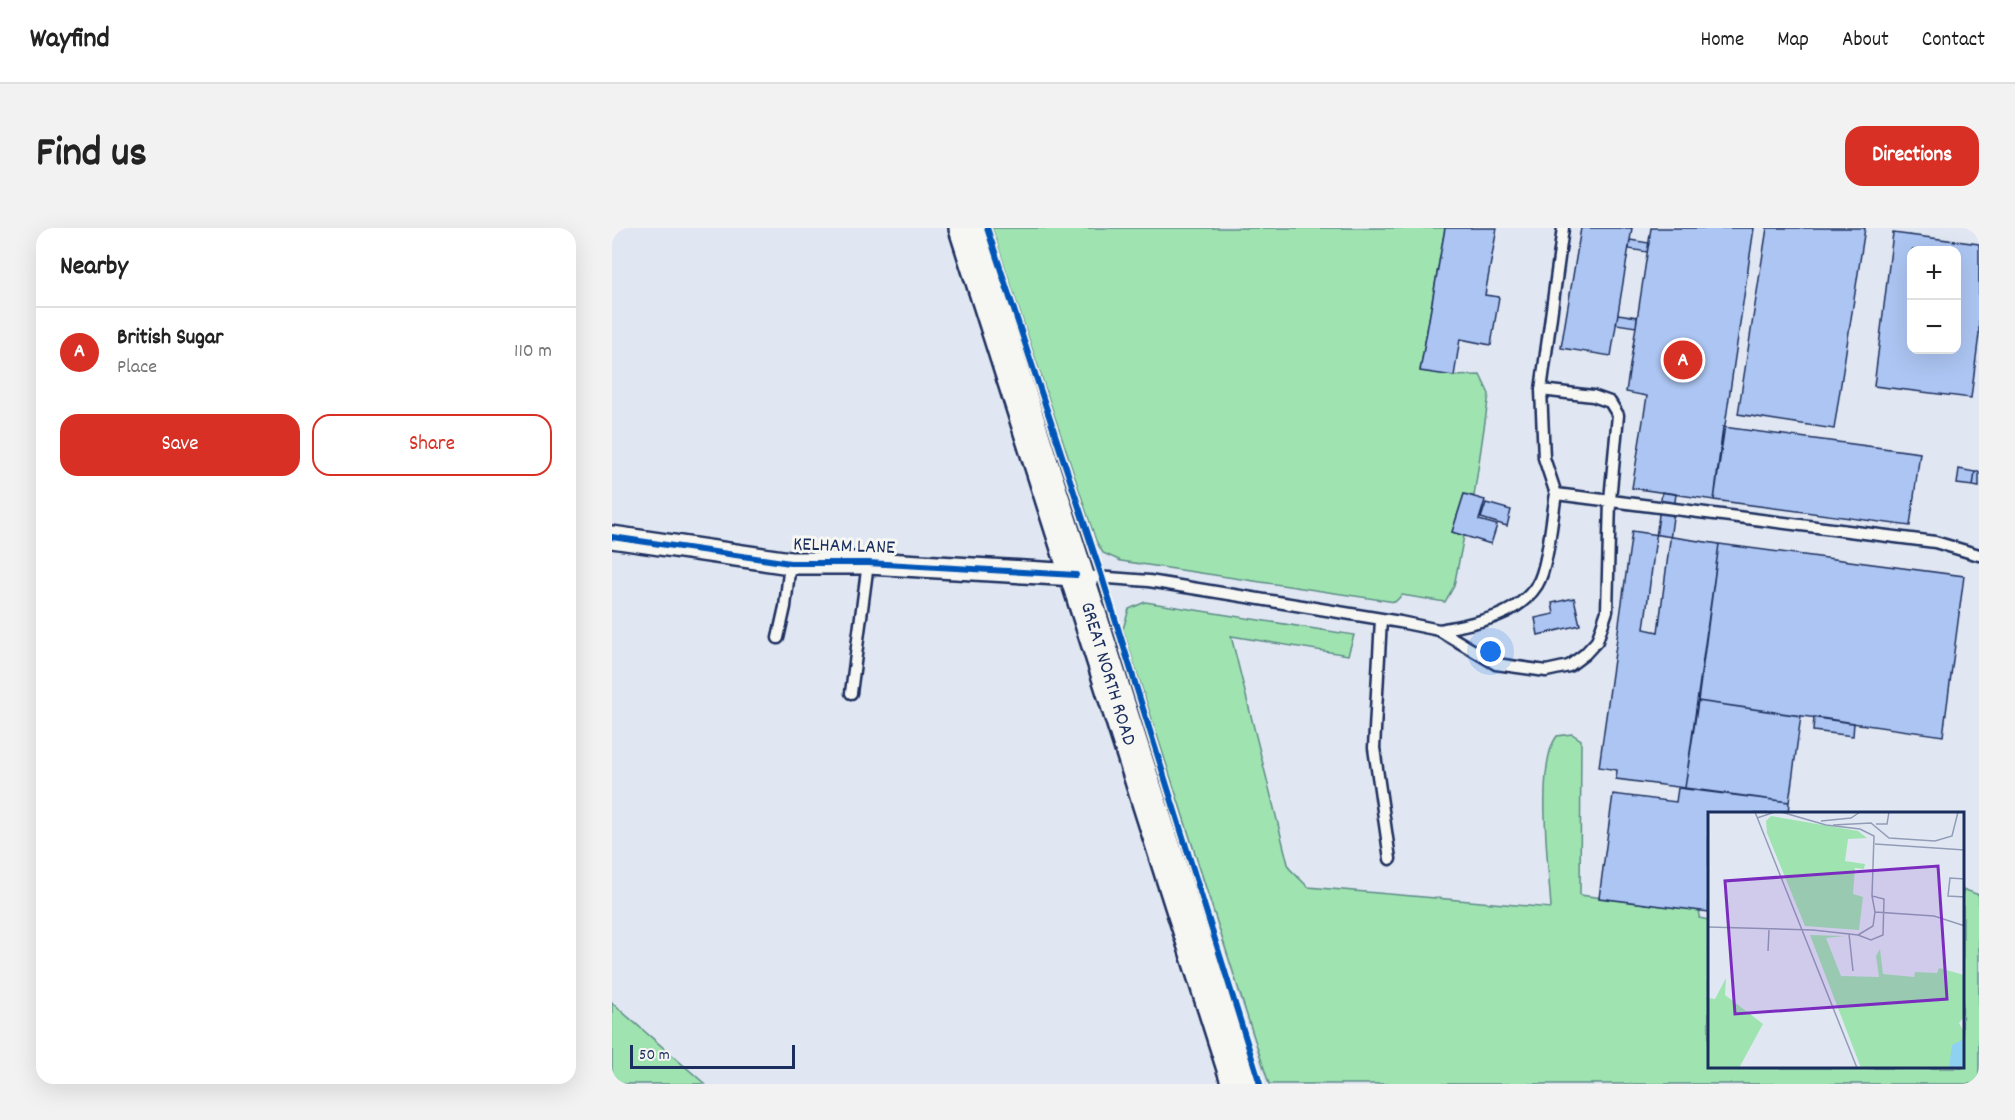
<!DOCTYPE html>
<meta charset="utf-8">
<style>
:root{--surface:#fff;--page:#f2f2f2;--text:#222;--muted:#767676;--line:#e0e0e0;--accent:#d93025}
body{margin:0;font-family:Dekko,sans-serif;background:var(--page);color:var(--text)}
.controls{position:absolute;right:18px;top:18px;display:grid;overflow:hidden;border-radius:12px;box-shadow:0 6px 24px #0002}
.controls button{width:54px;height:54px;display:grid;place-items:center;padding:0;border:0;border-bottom:2px solid var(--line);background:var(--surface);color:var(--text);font:30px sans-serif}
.scale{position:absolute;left:18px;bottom:15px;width:165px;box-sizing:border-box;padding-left:6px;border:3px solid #1b2f5e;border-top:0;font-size:16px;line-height:21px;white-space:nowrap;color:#1b2f5e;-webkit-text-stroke:4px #f6f6f2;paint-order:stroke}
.you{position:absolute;left:879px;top:424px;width:21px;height:21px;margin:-15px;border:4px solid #fff;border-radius:50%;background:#1a73e8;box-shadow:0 0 0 9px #1a73e833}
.badge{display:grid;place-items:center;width:39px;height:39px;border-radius:50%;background:var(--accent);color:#fff;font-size:20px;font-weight:700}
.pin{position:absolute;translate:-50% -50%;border:3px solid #fff;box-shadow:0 2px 6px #0006}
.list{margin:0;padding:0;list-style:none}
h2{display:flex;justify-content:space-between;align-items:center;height:78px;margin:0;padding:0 24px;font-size:26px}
h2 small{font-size:20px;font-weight:400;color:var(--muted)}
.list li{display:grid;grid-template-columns:39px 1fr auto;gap:18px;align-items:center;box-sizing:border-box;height:90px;padding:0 24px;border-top:2px solid var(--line)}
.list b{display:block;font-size:22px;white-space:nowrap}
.list p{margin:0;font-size:20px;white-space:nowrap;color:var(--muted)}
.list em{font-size:20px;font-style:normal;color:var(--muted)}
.actions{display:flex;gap:12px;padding:18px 24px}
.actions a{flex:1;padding:14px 0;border:2px solid var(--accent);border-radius:18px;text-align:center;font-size:21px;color:var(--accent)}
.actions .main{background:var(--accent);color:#fff}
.map{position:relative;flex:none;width:1367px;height:856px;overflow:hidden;border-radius:18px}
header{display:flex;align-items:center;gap:36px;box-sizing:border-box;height:84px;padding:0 30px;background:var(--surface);border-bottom:2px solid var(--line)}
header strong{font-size:28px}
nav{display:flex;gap:33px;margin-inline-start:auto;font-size:21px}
.intro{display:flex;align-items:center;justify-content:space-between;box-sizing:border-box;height:144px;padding:0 36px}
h1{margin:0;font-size:42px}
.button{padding:15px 27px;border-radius:18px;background:var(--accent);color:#fff;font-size:21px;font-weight:700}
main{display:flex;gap:36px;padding:0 36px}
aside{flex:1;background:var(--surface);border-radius:18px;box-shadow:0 6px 24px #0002}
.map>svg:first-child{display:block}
.green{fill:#9fe4b0;stroke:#5d8a87;stroke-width:1.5}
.building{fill:#acc5f2;stroke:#1b2f5e;stroke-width:1.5;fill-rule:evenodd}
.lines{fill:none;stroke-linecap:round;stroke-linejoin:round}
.lane-casing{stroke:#1b2f5e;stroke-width:15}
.street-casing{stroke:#1b2f5e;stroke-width:26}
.primary-casing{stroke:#1b2f5e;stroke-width:38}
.lane{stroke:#f6f6f2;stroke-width:10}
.street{stroke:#f6f6f2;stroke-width:21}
.primary{stroke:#f6f6f2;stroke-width:33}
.cycleway-casing{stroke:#f6f6f2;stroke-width:10}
.cycleway{stroke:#0057b8;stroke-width:6}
.labels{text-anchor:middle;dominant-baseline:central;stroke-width:6;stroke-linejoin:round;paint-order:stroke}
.street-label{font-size:20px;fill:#1b2f5e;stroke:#f6f6f2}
.inset-road{fill:none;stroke:#919db7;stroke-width:1.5}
.view{fill:#7b2cbf;fill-opacity:0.15;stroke:#7b2cbf;stroke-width:3}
.inset-edge{fill:none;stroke:#1b2f5e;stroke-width:3}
</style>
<header>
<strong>Wayfind</strong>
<nav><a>Home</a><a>Map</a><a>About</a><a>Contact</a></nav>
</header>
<div class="intro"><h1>Find us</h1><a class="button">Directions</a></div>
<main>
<aside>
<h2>Nearby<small></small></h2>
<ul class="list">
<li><span class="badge">A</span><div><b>British Sugar</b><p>Place</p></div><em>110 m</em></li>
</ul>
<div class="actions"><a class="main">Save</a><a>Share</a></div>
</aside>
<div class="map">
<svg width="1367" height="856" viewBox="0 0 1367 856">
<rect width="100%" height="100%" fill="#e0e7f2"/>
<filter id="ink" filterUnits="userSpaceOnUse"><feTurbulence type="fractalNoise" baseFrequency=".0167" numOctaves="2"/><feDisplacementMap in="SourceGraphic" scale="12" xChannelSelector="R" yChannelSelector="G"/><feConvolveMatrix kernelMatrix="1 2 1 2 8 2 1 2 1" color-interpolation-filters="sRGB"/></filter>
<g filter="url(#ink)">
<path class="green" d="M380 0H833L808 142 842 148 868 147 877 166 862 268 852 266 840 304 852 308 842 358 833 374 790 367 783 374 509 333 491 325 484 313Z
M533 374 742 407 736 427 619 408 677 640 696 659 939 680C937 641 923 537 945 508L960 506 969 512 968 667 1088 683 1087 690 1097 692V840H1350L1351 661 1367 667V856H657L511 401 517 381Z
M0 775 93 856H0Z"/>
<path class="building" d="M833 0H885L873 67 887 69 879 117 848 111 842 148 808 143Z
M969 0H1020L999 128 949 120Z
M1039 0H1142L1102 272 1020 260 1035 168 1014 164Z
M1155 0H1253L1222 201 1126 186Z
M1281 5 1367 16V106L1359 170 1262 158ZM1300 22H1344V122H1300Z
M1018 12 1037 15 1035 24 1017 21Z
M1006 86 1025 89 1024 99 1004 96Z
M1111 199 1308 225 1298 298 1102 272Z
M1347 241 1363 244 1361 258 1345 256Z
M1363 244H1367V259L1361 258Z
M1050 264 1064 266 1046 404 1032 401Z
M852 266 873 272 867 292 885 297 879 316 840 304Z
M874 275 899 282 895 298 869 290Z
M1020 303 1107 316 1073 560 1004 551 1005 542 987 539Z
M1107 316 1352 348 1331 508 1086 473Z
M962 370 968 397 926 407 923 390 942 386 940 375Z
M1086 473 1189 488 1177 574 1073 560Z
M1202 489 1242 495 1241 508 1201 503Z
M1066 560 1177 574 1176 586H1097V684L987 670 1001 566 1064 574Z"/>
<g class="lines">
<defs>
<path id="lane" d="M929 162 932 230 944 266 1323 314 1367 327
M470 348 537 353 788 394 827 402 884 436 934 443 957 438 973 426 985 413 995 383 998 272 1006 187 998 174 981 168 929 162 951 0
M769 391 762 520 778 631
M827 402C862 395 904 390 925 357 936 340 940 288 944 266
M166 410 173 379 178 335
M239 465 256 335"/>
<path id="street" d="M0 309 178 335H256L464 347"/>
<path id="primary" d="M354 0 627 856"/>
</defs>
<use href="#lane" class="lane-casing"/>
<use href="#street" class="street-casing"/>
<use href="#primary" class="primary-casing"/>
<use href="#lane" class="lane"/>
<use href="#street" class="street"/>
<use href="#primary" class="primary"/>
<defs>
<path id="cycleway" d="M375 0 490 349 648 856
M0 309 178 335H256L464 347"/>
</defs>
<use href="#cycleway" class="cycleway-casing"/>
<use href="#cycleway" class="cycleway"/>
</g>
</g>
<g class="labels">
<g class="street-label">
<text transform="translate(232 319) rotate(2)">KELHAM LANE</text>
<text transform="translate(495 446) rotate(73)">GREAT NORTH ROAD</text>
</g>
</g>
<g transform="translate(1096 584)">
<rect width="256" height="256" fill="#e0e7f2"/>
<path d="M63 4 150 19 159 26 140 27 137 49 157 52 156 57 147 56 145 82 155 85 151 118 97 114 59 21 58 9ZM102 123 137 124 118 126 133 164 171 165 168 144 172 137 175 162 206 165 207 160 229 161 231 156 256 163V205L251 211 256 220V256H153ZM18 166 17 183 55 212 31 256H0V186L7 187Z" fill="#9fe4b0"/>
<path d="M256 227V256H241L244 233Z" fill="#8ed1f0"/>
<path class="inset-road" d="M47 0 149 256M49 6 67 0M113 9 143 6 152 0M168 12H179L181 0M125 13 163 11 181 26 227 29 244 24 250 0M167 32 257 38M257 67 242 66 240 84 257 85M164 84 167 100 226 104 257 114M0 115 105 118 150 123 163 128 175 123 176 87 164 84 166 24 152 17 118 13 73 0M141 122 145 159M150 123 165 114 167 100M60 139 61 118"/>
<path class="view" d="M230 54 239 187 27 202 17 69Z"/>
<rect width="256" height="256" class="inset-edge"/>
</g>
</svg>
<div class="controls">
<button>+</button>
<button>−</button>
</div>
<div class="scale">50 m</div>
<div class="you"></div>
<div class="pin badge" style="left:1071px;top:132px">A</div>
</div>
</main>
